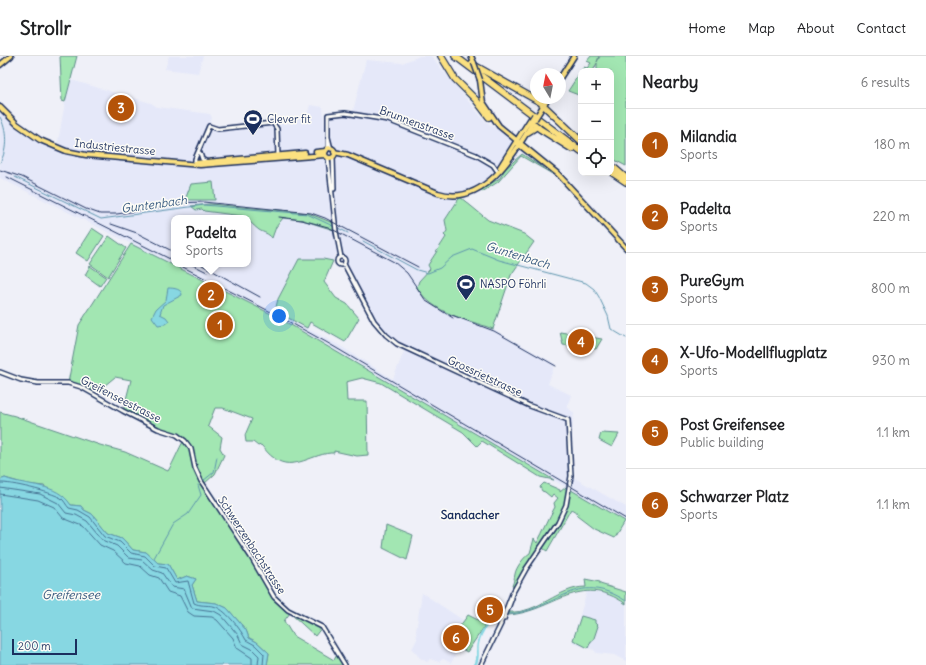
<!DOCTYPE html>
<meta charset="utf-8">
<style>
:root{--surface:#fff;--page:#f2f2f2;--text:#202124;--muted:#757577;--line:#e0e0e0;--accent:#b45309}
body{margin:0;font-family:Delius,sans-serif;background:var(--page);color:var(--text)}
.controls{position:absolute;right:12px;top:12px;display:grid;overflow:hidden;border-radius:8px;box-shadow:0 4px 16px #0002}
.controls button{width:36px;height:36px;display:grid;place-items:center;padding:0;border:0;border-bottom:1px solid var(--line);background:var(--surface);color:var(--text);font:20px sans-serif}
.compass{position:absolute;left:530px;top:12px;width:36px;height:36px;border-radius:50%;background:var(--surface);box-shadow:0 4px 16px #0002;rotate:350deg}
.scale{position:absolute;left:12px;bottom:10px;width:65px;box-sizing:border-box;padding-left:4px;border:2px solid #1b2f5e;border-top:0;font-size:11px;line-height:14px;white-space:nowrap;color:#1b2f5e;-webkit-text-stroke:3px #fdfcf7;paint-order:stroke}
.you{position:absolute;left:279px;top:260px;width:14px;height:14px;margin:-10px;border:3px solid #fff;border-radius:50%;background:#1a73e8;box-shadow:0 0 0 6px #1a73e833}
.badge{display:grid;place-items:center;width:26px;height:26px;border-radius:50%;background:var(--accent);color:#fff;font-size:13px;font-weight:700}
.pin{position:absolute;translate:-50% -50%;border:2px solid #fff;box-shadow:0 1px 4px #0006}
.popup{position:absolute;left:171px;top:159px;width:80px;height:52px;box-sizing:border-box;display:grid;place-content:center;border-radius:8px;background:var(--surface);filter:drop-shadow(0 1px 3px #0005);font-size:13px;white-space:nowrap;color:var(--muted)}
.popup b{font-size:15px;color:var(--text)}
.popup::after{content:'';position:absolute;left:50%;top:100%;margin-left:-8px;border:8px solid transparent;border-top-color:var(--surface)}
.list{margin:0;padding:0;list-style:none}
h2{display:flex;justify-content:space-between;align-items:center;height:52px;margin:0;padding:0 16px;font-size:17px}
h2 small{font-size:13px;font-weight:400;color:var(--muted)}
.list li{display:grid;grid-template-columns:26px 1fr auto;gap:12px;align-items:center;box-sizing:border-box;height:72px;padding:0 16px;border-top:1px solid var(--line)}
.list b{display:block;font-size:15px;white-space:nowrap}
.list p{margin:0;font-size:13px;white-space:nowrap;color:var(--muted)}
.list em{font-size:13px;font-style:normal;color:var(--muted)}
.icon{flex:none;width:22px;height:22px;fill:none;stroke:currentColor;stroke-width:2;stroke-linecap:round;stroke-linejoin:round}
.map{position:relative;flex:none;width:626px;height:609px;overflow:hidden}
header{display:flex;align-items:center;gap:24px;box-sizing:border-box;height:56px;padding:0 20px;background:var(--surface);border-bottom:1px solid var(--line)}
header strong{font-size:19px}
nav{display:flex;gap:22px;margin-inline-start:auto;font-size:14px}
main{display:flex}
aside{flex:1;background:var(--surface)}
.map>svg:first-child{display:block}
.built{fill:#e5e8f9}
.green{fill:#a2e6b2;stroke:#5e8a88}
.water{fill:#87d7e2;stroke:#5c94ad}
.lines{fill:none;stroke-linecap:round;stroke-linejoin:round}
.shore{stroke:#467293;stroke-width:1}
.stream{stroke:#5c94ad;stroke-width:1}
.canal{stroke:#87d7e2;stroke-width:2.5}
.minor-casing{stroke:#1b2f5e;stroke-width:6}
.major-casing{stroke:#1b2f5e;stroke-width:7}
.highway-casing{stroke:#1b2f5e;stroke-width:8}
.minor{stroke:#fdfcf7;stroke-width:3}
.major{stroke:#fbe080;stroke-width:4}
.highway{stroke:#fbe080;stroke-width:5.5}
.rail{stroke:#1b2f5e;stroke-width:1}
.major-bridge-casing{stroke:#1b2f5e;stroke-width:7;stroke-linecap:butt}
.highway-bridge-casing{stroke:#1b2f5e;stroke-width:8;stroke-linecap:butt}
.major-bridge{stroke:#fbe080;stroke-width:4}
.highway-bridge{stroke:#fbe080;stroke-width:5.5}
.labels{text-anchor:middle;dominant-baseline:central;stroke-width:3;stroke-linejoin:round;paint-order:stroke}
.poi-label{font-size:11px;fill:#1b2f5e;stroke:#fdfcf7;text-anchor:start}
.street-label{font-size:11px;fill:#1b2f5e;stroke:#fdfcf7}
.water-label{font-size:12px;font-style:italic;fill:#36597f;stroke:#fdfcf7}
.neighbourhood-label{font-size:12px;font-weight:bold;fill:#1b2f5e;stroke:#fdfcf7}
</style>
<header>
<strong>Strollr</strong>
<nav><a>Home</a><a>Map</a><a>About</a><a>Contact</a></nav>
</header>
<main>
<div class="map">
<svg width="626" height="609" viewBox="0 0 626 609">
<rect width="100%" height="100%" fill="#eff0f8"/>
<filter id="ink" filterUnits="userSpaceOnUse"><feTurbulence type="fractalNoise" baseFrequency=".025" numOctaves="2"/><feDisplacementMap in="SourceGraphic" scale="8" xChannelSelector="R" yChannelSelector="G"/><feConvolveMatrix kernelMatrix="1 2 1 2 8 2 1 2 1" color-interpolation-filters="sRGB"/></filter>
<g filter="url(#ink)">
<path class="built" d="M169 0H203L198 17 165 13Z
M420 0H431L484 64 516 87 498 116 485 128 460 139 445 164 446 180 428 209 430 213 419 225V235L436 252 493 273 555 308 548 328 571 339 567 351 574 357 572 375H569L571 420 626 451V467L279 262 0 122V51L23 73 57 92 65 46 71 24 151 47 157 51 210 58 212 62 209 70 215 73 296 67 298 61 306 63 310 49 323 51 326 89 320 94 322 101 327 107 333 167 320 161 301 156 210 148 191 150 204 155 235 158 247 162H174V208H248V163L260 175 266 176 272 182 283 162 302 164 334 174 338 196 334 200 333 205 323 203 297 207 278 243 275 255 342 291 393 323 405 293 389 282 374 265 347 211 348 210 346 203 343 199 339 186 335 144 336 131 334 108 338 101 339 95 331 88 328 62 331 58 352 59 366 4 402 7Z
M587 535 609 538 626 548V605L614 599 597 597 594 594 572 587Z
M422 537 463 564 455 572V574L449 586 459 593 451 607 443 603 439 606 430 603 427 606 420 602 412 593 417 583 416 575Z"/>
<path class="green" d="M60 0H77L65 46 62 45Z
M591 0H599L597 6 600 0H626V110L611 102V15H597V7L593 15H581L584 11 587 12 591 7 587 5Z
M581 15V40L568 35Z
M522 98 554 119 521 100 498 126 482 136 480 134 500 122 505 113Z
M213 126 215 144H185L191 128Z
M460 141 488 164 524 178 534 186 511 219 493 273C467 263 432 258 417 231L419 225 430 213 428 209 446 181 444 179 447 175 445 164Z
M210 148 308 157 333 167 334 174 302 164 283 162 276 171 272 182C268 177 264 177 259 174 252 169 249 163 242 160L204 155 202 153 196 154 191 150Z
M92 172 104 180 88 205 76 197Z
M109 180 126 192 108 221 90 208Z
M131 188 279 262 554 424 540 421 482 385 477 390 463 376 381 327 362 322 346 326 347 345H367L368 399 357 400 334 395V397C314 396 293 417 274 402 269 399 265 393 261 389L258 390 253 386H246L245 379 252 363 223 352H215L208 370 222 381 220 392 224 399 215 418 204 428 242 487 269 534 288 554 322 571 315 580 290 557 284 565 293 580 334 604 338 597 347 609H267L269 597 257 586 249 582 246 574 227 552 216 547 197 545 192 529 196 523 187 520 177 524 168 508 158 507 146 496 133 494 122 482 108 477 92 458 84 454 81 450 71 449 44 430 26 428 5 422 0 424V356L15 360 100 389 125 396 168 415C174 406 178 394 184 384L177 379 158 373 123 355 131 324 115 321 104 330 94 334 92 337 68 327 79 269Z
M299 203H323L333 205 324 226 336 242 347 248 359 262 345 286 310 266 307 272 275 255 278 243Z
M90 210 106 221 100 230 85 219Z
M560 276 602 283 596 293 563 289Z
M601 377 619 378 612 391 599 384Z
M544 427 560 434V436L566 431 624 465 614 482 594 473 577 460 578 457 571 453 547 495 541 491 516 532 512 530C514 525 514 523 515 518 516 511 525 500 530 497L534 483 537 487C544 474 548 463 555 451L554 447 558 442 553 438 551 441 545 436 542 435 540 431Z
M386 469 413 480 407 504 383 492Z
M585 523 600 526V528L626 536V548C579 515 554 556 508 559L509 556C538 558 558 531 586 531Z
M468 559 486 568 467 596 458 591 459 589 457 591 449 586 455 574 458 575 460 570Z
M581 560 595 564V567L598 570 593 585H591L588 592 573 584Z"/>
<path class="water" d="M168 232C174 232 182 233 182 239L163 249 160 258 166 261 169 265 165 268 158 269 152 261 156 253 166 244Z
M5 422C28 431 56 426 71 449L81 450 84 454 92 458 108 477 122 482 133 494 146 496 158 507 168 508 177 524 187 520 196 523 192 529 197 545 216 547 227 552 246 574 249 582 257 586 269 597 267 609H0V424Z"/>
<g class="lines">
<path class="shore" d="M0 427C10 426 51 436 61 442 64 444 66 449 69 452L78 454 90 461 105 480 120 486 131 497 145 500 155 510 166 512 175 527 188 525 194 547C200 550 207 549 213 550 225 552 241 574 246 584L255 589 264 598 263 609
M0 432 40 438 58 447 66 457 76 459 87 465 103 484 117 490 129 502 142 504 153 514 162 517 172 531 184 533 192 552 214 555 221 559 238 579 242 588 252 593 259 600 258 609
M0 438 38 444 54 451 63 462 83 470 100 489 113 495 126 507 140 510 150 519 159 522 168 536 180 540 188 556 194 560 212 561 217 564 233 582 237 592 252 602V609"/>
<path class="stream" d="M0 61C7 74 8 93 0 107
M15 121 101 163 204 149 307 158 335 171
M338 172 348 177
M363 185 417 214 428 217 440 212 452 201 472 193 499 204 586 227 594 233 599 241 608 260 611 273 626 282
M203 425 214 416 217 401
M154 502 173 468 188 458 201 439 198 429
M509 558C556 555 576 512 626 545"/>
<path class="canal" d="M475 609C480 601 476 595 478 587 480 577 491 559 502 558"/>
<defs>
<path id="minor" d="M209 70 218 73 273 67 277 73 278 100
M328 81 331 93
M328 93V59L345 57 388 64 476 99 493 109 498 116
M200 97 202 103 207 106
M333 101 334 133
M328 102 336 175 341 201
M195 107V103L209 70
M337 205a4 4 0 1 1 8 0a4 4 0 1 1-8 0Z
M344 208 374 265 386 279 397 288 530 350 568 364 571 420 566 449 558 466 526 513 512 538 500 569
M0 316 21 324 38 327H68L81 331 123 355 158 373 177 379 185 385 191 393 195 412 201 425 251 501 274 541 288 554 322 571 345 609
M532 504 540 492
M504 563 512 542
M481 609 501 568"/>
<path id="major" d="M471 0 474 7
M0 9 11 0
M560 22 574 0
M480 24 483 47
M483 46 499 70 558 118 626 192
M0 51 17 68 40 84 66 95 86 99 200 109 325 99
M540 55 548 42
M518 88 541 106
M325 97a5 5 0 1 1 10 0a5 5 0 1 1-10 0Z
M316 96 326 95
M334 96 348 99 438 137C483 152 515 98 533 66
M195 107 305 97
M500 111 531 62"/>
<path id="highway" d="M441 0 455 23 476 44 489 61
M455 0 581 95
M472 8 540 46 581 85
M532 64 533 67 540 73 572 93
M528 76 536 71
M611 109 626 122
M611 116 626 126"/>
</defs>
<use href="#minor" class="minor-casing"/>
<use href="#major" class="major-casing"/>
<use href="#highway" class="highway-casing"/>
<use href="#minor" class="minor"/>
<use href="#major" class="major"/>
<use href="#highway" class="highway"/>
<path class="rail" d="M0 114 22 121 86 153 100 158H117L184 148
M7 121 174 205
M178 147 203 146 311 157 325 162 418 211
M279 161 302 164 328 171 394 206 407 217 426 245 453 262
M111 168 137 177 174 196
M177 208 273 257 326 286 626 463
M191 208 207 216
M202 209 260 241
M449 258 494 275 556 310"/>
<defs>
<path id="major-bridge" d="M474 7 480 24
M535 63 540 55"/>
<path id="highway-bridge" d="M532 64 535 59"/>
</defs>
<use href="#major-bridge" class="major-bridge-casing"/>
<use href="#highway-bridge" class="highway-bridge-casing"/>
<use href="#major-bridge" class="major-bridge"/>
<use href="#highway-bridge" class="highway-bridge"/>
</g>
</g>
<defs>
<symbol id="stadium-pin" viewBox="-11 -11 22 30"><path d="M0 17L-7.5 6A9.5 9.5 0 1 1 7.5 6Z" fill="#1b2f5e" stroke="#fdfcf7"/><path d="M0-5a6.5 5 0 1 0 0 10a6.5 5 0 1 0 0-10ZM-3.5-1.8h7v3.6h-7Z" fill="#fff"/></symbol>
</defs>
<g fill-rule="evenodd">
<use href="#stadium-pin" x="242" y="52" width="22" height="30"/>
<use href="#stadium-pin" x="455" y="217" width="22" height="30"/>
</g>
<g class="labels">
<g class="poi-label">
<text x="267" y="63">Clever fit</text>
<text x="480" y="228">NASPO Föhrli</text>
</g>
<g class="street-label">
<text transform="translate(417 67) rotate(20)">Brunnenstrasse</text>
<text transform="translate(115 91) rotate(6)">Industriestrasse</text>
<text transform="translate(485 320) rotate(25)">Grossrietstrasse</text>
<text transform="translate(121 343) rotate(27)">Greifenseestrasse</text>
<text transform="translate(252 489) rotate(57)">Schwerzenbachstrasse</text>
</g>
<g class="water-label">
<text transform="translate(154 148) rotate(-8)">Guntenbach</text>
<text transform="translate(518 199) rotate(17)">Guntenbach</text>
<text x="71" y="538">Greifensee</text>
</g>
<g class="neighbourhood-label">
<text x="470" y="458">Sandacher</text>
</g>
</g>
</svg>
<div class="controls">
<button>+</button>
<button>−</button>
<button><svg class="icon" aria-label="locate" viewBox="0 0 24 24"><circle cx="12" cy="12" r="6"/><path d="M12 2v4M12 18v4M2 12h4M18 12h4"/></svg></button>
</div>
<svg class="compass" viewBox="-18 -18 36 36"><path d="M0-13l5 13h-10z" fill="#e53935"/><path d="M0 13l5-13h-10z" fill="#757577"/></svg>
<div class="scale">200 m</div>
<div class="you"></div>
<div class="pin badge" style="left:220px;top:269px">1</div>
<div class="pin badge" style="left:211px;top:239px">2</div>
<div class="popup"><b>Padelta</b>Sports</div>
<div class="pin badge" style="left:121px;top:52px">3</div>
<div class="pin badge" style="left:581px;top:286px">4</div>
<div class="pin badge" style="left:490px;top:554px">5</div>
<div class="pin badge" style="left:456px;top:582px">6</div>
</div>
<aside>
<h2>Nearby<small>6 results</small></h2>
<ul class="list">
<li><span class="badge">1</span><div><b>Milandia</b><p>Sports</p></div><em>180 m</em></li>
<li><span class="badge">2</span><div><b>Padelta</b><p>Sports</p></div><em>220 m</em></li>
<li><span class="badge">3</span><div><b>PureGym</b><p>Sports</p></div><em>800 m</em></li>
<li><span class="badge">4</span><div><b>X-Ufo-Modellflugplatz</b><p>Sports</p></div><em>930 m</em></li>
<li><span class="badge">5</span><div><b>Post Greifensee</b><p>Public building</p></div><em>1.1 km</em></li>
<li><span class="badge">6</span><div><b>Schwarzer Platz</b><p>Sports</p></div><em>1.1 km</em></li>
</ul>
</aside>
</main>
